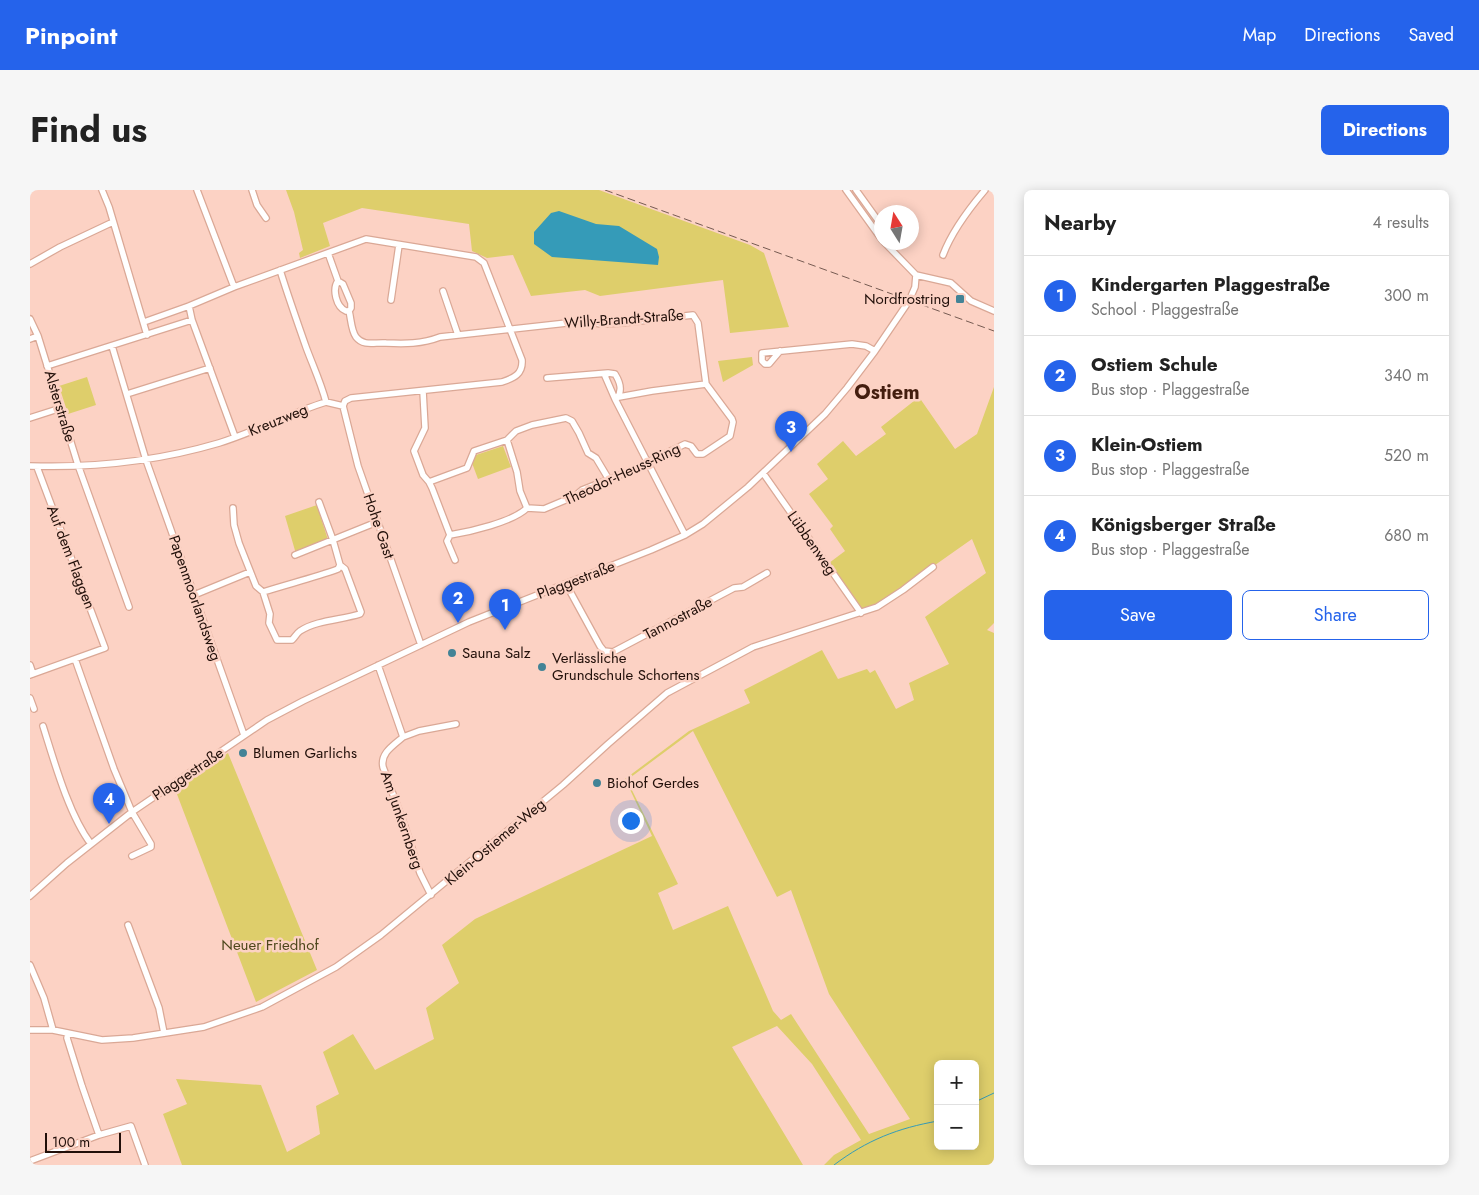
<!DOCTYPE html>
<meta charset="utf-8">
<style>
:root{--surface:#fff;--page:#f6f6f6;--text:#222;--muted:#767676;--line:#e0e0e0;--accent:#2563eb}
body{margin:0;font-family:Jost,sans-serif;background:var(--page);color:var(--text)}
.controls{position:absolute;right:15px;bottom:15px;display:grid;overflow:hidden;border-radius:8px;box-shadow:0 2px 12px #0003}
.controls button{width:45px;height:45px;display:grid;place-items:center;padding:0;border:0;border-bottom:1px solid var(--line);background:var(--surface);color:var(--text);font:25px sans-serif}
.compass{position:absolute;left:844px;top:15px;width:45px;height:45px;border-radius:50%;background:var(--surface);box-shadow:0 2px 12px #0003;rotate:349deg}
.scale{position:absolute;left:15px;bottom:12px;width:76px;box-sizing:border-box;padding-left:5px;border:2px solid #210f09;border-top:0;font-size:14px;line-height:18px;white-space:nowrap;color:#210f09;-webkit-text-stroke:4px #fcd2c4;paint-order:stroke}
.you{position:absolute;left:600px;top:630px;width:18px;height:18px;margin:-12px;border:4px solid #fff;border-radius:50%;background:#1a73e8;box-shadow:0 0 0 8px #1a73e833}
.badge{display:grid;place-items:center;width:32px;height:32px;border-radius:50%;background:var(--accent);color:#fff;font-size:16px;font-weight:700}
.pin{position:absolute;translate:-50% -41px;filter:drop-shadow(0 1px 2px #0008)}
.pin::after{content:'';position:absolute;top:26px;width:18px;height:15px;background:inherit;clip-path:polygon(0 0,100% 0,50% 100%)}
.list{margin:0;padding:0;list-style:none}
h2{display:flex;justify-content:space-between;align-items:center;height:65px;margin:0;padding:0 20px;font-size:21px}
h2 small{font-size:16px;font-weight:400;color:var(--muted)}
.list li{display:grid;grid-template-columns:32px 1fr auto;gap:15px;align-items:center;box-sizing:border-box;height:80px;padding:0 20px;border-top:1px solid var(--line)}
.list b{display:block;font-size:19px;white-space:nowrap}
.list p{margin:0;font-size:16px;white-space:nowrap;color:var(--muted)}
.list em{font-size:16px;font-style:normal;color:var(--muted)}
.actions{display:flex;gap:10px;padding:15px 20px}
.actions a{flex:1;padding:11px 0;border:1px solid var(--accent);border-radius:8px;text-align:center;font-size:18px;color:var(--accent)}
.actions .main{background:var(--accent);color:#fff}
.map{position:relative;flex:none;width:964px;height:975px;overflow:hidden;border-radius:8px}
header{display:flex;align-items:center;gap:30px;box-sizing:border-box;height:70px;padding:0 25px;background:var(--accent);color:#fff}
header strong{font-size:24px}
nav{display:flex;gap:28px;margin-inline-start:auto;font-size:18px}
.intro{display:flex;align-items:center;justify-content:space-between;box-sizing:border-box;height:120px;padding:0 30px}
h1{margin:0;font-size:35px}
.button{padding:12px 22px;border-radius:8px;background:var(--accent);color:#fff;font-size:18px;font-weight:700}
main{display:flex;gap:30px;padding:0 30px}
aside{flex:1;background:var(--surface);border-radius:8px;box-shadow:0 2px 12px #0003}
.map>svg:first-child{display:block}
.green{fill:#dece6b;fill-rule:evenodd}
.water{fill:#359bb8}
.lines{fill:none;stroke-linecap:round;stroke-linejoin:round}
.stream{stroke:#359bb8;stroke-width:1}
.minor-casing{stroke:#daa896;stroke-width:8}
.minor{stroke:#fff;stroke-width:5.5}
.rail{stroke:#765b52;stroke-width:1;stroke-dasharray:8 4;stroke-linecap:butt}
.poi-dot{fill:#438396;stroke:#fcd2c4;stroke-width:2}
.labels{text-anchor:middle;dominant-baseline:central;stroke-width:5;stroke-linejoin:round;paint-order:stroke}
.poi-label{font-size:15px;fill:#210f09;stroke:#fcd2c4;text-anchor:start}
.street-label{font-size:15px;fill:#210f09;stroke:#fcd2c4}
.park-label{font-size:15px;fill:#4e471c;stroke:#fcd2c4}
.district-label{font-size:20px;font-weight:bold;fill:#431d0e;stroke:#fcd2c4}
</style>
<header>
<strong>Pinpoint</strong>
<nav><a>Map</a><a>Directions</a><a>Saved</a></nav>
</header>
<div class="intro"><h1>Find us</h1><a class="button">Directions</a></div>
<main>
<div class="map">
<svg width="964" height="975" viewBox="0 0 964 975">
<rect width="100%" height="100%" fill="#fcd2c4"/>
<path class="green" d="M256 0H569L720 55 734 63 759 137 700 143 693 90 570 106 555 100 501 106 483 65 457 68 442 61 439 34 332 18 293 33 300 56 270 68 269 63 273 60 264 22Z
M722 167 723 175 693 192 688 171Z
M57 187 66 215 38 224 29 196Z
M964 197V433L957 440 964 443V975H794L804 965 831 950 782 874 747 836 702 857 773 975H152L133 924 157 914 146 889 231 895 257 962 290 944 286 916 309 904 293 862 323 844 345 880 404 849 396 818 429 793 412 755 445 729 622 646 595 589 659 541 720 513 714 500 792 460 808 489 837 479 840 483 845 480 866 519 884 510 879 493 919 474 895 427 956 383 942 349 854 411 832 420 799 373 815 361 800 339 803 336 779 304 798 289 787 274 813 251 826 266 856 244 851 237 889 207 925 259 947 244ZM663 541 747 707 761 700 799 804 880 929 839 944 761 824 751 830 743 821 698 716 643 740 628 703 648 694 597 590ZM908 874H945V956H908Z
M473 256 481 277 448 289 442 273 446 265Z
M287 315 298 350 266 364 255 326Z
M198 563 287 780 226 812 145 599Z"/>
<path class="water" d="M529 21 566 34 589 36 627 59 629 67 628 75 522 67 504 54V42L521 23Z"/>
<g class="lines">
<path class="stream" d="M945 912 964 903
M804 975C837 950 868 938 908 931"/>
<defs>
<path id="minor" d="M72 0 79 17 117 145
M167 0 204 97
M222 0 227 15 236 28
M816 0 852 50
M826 0 852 36
M854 52 886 85
M298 63 308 91 313 94 321 113V118L319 121C321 128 321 140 326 147 334 157 345 152 356 153 374 154 392 154 410 147L555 131 571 134 592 133 663 125 668 133 676 194 622 201 589 207
M913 65C922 41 938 20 955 0
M0 74 30 57 83 32
M250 80C258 106 267 131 276 157 283 176 291 193 296 212
M886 85 921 93 941 111 964 121
M308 91C302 99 306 117 316 121H319
M413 101 428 145
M361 110 369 55
M159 116 162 130 205 247
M0 129 8 146 48 275 99 417
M0 149 8 146
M82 156 116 270 214 545
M750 161 739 174H735L732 171V163L822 154 836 156 845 161
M17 176 162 130
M517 188 578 183
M393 201 395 238 384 261 393 285 399 292 402 298 420 345C439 342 483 332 497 318L514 319 545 306 552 300 595 283 655 254 661 256 667 264H673L700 246 703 232 702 229 676 194
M97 204 180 178
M587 208C593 200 590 192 585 184L578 183 575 186 585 209 655 345
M313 216 328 276 391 455
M0 228 31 218
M477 250 487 282 490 301 497 318
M0 276C63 278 128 271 189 253 225 242 260 223 296 212L313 216 315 211 321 208 472 192C484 188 493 184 492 170L454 73 446 67 336 49 204 97 159 116 114 132
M733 283 831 423
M399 292 437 278 444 261 477 250 486 241 502 235 536 228 542 231 549 243 558 263 566 268 578 288
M203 318 204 335 209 353 226 396 233 402 240 424 239 433 247 450H262C265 447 267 443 270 441 287 430 311 430 330 424L331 422 315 379 310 375 303 350 289 312
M420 345 417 351 425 370
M265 365 347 332
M536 394 570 456 574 461 583 462 704 398 713 397 737 383
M233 402C258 394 283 388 308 379L310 375
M164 405 220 382
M45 469 84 579 102 622 121 654V657L102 666
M0 475 3 484
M348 475 373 547C364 555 350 563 353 577L375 637 390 683 401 705
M0 485 75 458 7 277
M0 508 4 519
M13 536C24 571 39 625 61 654
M373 547 389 541 426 534
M0 706 37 673 102 622 237 530 273 511 439 432 621 360 655 345 673 334 718 297 795 224 817 198 845 161 879 111 885 97 886 85
M98 735 129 818 134 843
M0 775 14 808 23 840
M0 840H23L72 850 103 848 174 837 232 817 306 777 351 745 533 595 578 554 637 503 723 457 847 417 873 400 903 377
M38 843 37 848 52 896 69 945
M0 971 69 945 101 936 115 975"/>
</defs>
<use href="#minor" class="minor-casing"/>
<use href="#minor" class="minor"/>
<path class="rail" d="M575 0 964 141"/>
</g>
<g class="poi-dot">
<rect x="925" y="104" width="10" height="10" rx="2.5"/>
<circle cx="422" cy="463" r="5"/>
<circle cx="512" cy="477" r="5"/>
<circle cx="213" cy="563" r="5"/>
<circle cx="567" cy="593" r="5"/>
</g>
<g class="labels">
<g class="poi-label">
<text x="920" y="109" text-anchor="end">Nordfrostring</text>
<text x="432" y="463">Sauna Salz</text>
<text x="522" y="468">Verlässliche<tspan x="522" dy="17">Grundschule Schortens</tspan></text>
<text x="223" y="563">Blumen Garlichs</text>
<text x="577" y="593">Biohof Gerdes</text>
</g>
<g class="street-label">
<text transform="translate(594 129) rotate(-4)">Willy-Brandt-Straße</text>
<text transform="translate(30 216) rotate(73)">Alsterstraße</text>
<text transform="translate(248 230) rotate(-22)">Kreuzweg</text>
<text transform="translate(592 284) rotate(-25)">Theodor-Heuss-Ring</text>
<text transform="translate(349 336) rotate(71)">Hohe Gast</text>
<text transform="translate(782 353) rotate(55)">Lübbenweg</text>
<text transform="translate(41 367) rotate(69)">Auf dem Flaggen</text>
<text transform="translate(546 390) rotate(-21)">Plaggestraße</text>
<text transform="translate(165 408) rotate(71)">Papenmoorlandsweg</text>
<text transform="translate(648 428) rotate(-28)">Tannostraße</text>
<text transform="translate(158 584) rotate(-34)">Plaggestraße</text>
<text transform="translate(372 630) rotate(71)">Am Junkernberg</text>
<text transform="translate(465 652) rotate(-40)">Klein-Ostiemer-Weg</text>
</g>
<g class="park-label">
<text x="240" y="755">Neuer Friedhof</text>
</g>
<g class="district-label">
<text x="857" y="202">Ostiem</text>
</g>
</g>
</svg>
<div class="controls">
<button>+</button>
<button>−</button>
</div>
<svg class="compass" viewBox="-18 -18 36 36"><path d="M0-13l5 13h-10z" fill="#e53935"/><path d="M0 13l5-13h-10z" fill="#767676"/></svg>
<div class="scale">100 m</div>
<div class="you"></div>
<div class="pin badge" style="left:475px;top:440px">1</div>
<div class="pin badge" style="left:428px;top:433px">2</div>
<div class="pin badge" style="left:761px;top:262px">3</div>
<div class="pin badge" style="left:79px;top:634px">4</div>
</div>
<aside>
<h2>Nearby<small>4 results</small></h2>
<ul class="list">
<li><span class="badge">1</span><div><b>Kindergarten Plaggestraße</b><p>School · Plaggestraße</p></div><em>300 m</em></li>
<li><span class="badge">2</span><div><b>Ostiem Schule</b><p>Bus stop · Plaggestraße</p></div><em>340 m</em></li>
<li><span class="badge">3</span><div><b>Klein-Ostiem</b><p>Bus stop · Plaggestraße</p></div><em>520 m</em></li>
<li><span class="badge">4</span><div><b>Königsberger Straße</b><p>Bus stop · Plaggestraße</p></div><em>680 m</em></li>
</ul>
<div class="actions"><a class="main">Save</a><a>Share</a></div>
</aside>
</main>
